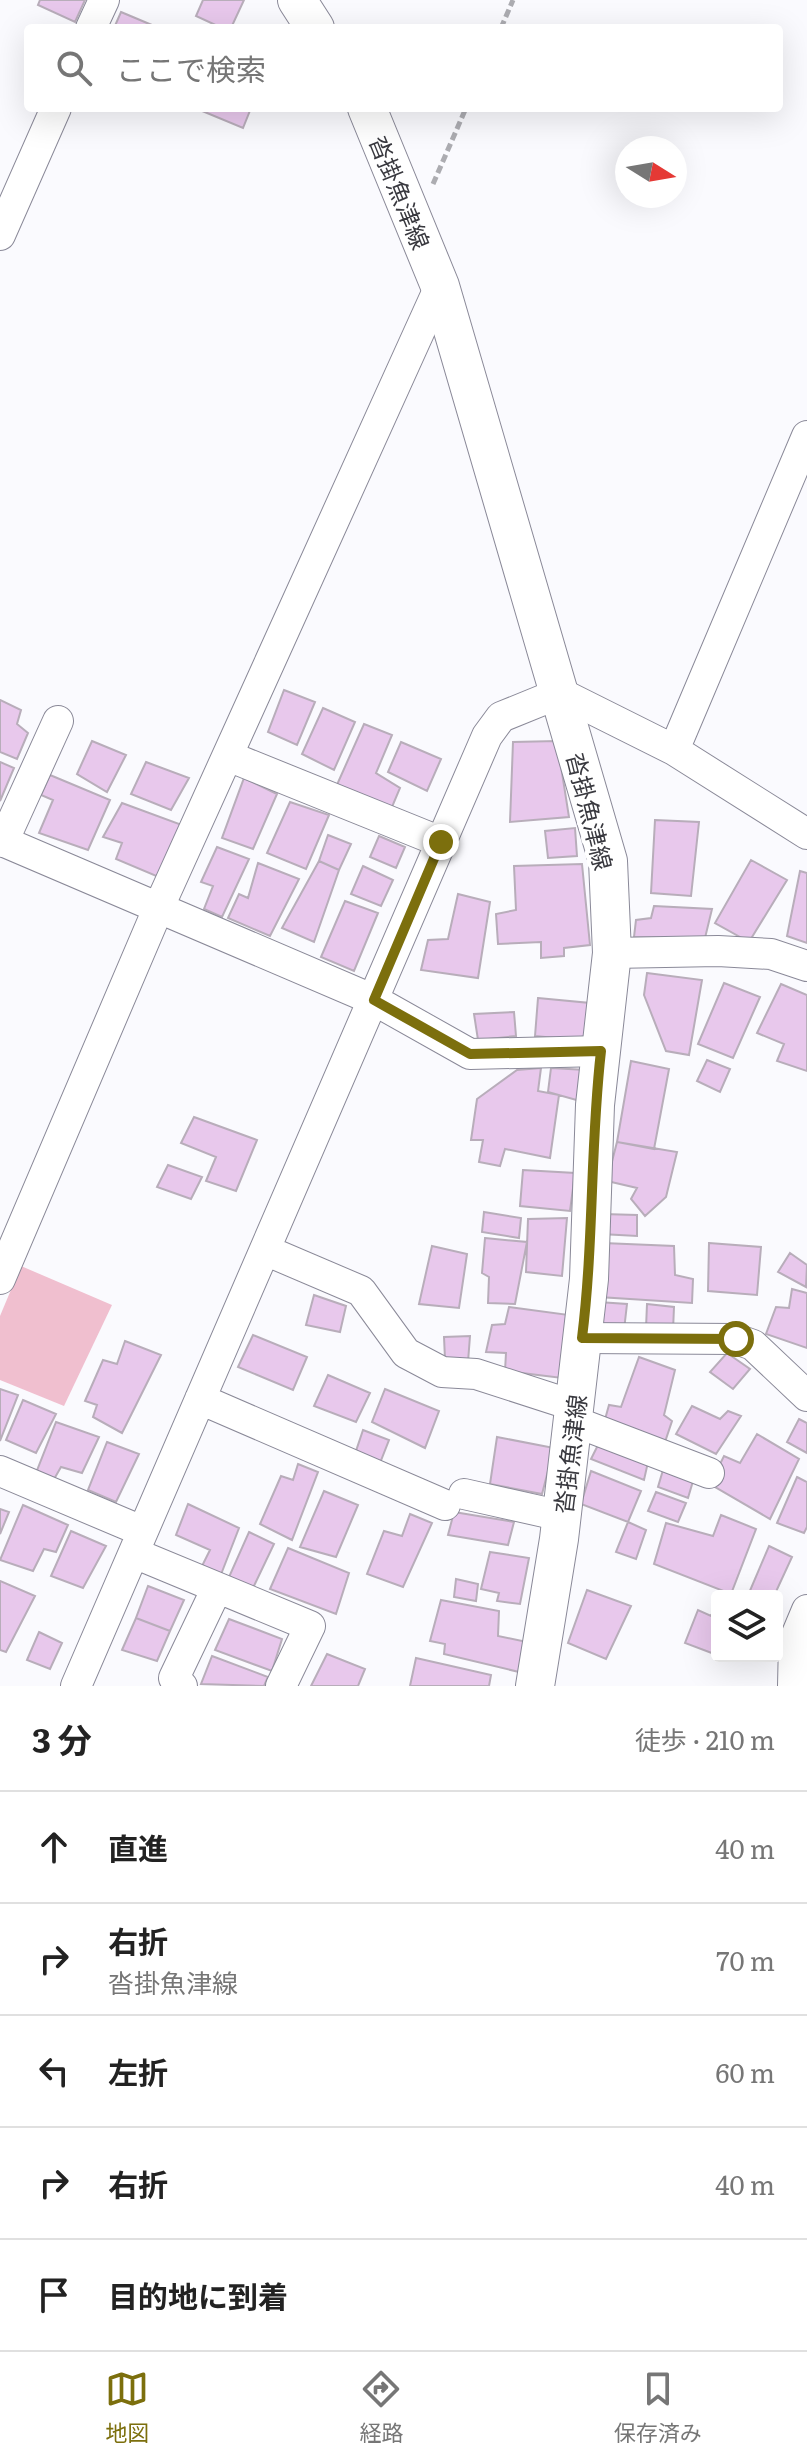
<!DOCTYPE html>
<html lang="ja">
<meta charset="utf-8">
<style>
:root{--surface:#fff;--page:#f6f6f6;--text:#222;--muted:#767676;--line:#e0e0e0;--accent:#7c6f0d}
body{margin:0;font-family:Literata,"Noto Sans JP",serif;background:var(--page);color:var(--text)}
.controls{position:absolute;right:24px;bottom:24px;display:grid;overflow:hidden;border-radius:8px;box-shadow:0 8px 32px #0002}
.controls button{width:72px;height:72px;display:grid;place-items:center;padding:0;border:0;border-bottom:2px solid var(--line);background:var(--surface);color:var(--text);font:40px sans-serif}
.compass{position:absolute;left:615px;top:136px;width:72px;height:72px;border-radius:50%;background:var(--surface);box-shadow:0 8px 32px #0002;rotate:101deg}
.stop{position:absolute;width:24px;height:24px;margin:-18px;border:6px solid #7c6f0d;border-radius:50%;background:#fff}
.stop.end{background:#7c6f0d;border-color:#fff;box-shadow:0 2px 8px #0008}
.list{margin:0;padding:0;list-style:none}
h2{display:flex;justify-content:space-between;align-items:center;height:104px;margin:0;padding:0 32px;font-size:34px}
h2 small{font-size:26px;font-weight:400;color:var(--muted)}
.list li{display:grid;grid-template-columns:52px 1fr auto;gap:24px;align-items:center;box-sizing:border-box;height:112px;padding:0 32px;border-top:2px solid var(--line)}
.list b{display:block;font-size:30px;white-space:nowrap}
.list p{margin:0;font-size:26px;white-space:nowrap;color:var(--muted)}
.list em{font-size:26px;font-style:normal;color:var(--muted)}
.icon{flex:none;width:44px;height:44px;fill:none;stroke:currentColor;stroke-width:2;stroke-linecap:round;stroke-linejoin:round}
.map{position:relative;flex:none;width:807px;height:1686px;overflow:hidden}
.search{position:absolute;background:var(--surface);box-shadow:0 8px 32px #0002;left:24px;right:24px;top:24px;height:88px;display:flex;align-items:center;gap:20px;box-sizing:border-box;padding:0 28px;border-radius:8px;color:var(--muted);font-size:30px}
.sheet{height:664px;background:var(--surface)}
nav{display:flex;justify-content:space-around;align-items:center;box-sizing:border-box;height:112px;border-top:2px solid var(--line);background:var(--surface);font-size:22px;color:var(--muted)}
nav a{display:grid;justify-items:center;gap:4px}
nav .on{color:var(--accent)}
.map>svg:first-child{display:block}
.green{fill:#f0bfcf}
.building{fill:#e8c8ec;stroke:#b8adba;stroke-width:2}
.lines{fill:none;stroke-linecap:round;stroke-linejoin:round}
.minor-casing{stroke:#8a8998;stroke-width:32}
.major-casing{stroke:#8a8998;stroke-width:40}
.path{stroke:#acacb1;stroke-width:5;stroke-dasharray:8 4;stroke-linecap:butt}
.minor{stroke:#fff;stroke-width:30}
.major{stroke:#fff;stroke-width:38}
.route{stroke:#7c6f0d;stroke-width:10}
.labels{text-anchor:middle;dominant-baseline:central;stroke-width:8;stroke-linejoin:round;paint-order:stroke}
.street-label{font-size:24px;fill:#39393f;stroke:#fff}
</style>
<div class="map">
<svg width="807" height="1686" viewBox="0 0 807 1686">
<rect width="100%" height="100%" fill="#fafafe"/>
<path class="green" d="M21 1266 112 1305 64 1406 0 1380V1316Z"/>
<path class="building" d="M40 0H85L75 22 38 5Z
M203 0H244L231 28H222L196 16Z
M121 12 159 28H114Z
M195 108H251L243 128Z
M284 690 315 702 297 745 268 732Z
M0 700 21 710 17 724 28 733 17 759 0 752Z
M323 708 355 722 334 770 302 754Z
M364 724 392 735 376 773 400 788 392 807 336 787Z
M92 741 126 755 107 792 77 774Z
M557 741 569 817 510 822 513 742Z
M401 742 441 759 427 791 388 772Z
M0 762 14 768 0 801Z
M146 762 189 778 171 810 131 794Z
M50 775 110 800 88 850 39 833 53 800 41 795Z
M244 778 277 794 253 849 222 838Z
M290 802 329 815 306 869 267 853Z
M122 803 182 825 161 878 116 859 122 843 103 837Z
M655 820 699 822 691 896 651 893Z
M575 828 577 856 548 858 545 831Z
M328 835 351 844 339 870 319 861Z
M379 836 405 847 396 868 370 857Z
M217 847 249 859 222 917 204 909 213 886 201 882Z
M751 860 787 880 749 942 715 923Z
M319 861 339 870 314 942 282 928Z
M258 863 299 879 270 936 228 918 239 894 248 898Z
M582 864 590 945 564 948V956L541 958V942L498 944 496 914 516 910 514 866Z
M363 866 393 880 381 906 351 894Z
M800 871 807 873V943L787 936Z
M458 894 490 902 478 978 421 970 428 940 448 939Z
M345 901 378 913 354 971 321 957Z
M654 906 712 909 705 938 634 937 636 920 651 918Z
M647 973 702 980 689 1055 666 1051 644 995Z
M724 983 760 997 733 1058 698 1044Z
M781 984 807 995V1071L777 1061 784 1044 757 1033Z
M538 998 590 1003 586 1041 535 1036Z
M514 1012 516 1036 478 1040 474 1014Z
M707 1060 730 1069 720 1092 697 1081Z
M631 1061 669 1069 654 1149 617 1142Z
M541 1068 538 1091 559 1095 550 1158 505 1149 500 1166 479 1162 483 1140H471L477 1099 517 1070Z
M551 1068 586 1070 580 1101 548 1092Z
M194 1117 257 1140 236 1191 206 1181 216 1157 181 1143Z
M617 1142 677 1152 666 1197 645 1216 631 1199 637 1188 607 1181Z
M168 1165 202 1177 191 1199 157 1187Z
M523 1170 575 1173 570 1211 520 1206Z
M484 1212 521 1218 519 1238 482 1232Z
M603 1214 637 1215V1236L601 1234Z
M567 1218 562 1276 526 1272 528 1219Z
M485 1238 527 1242 515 1304 488 1303 489 1277 482 1273Z
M603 1243 674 1246 675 1275 693 1279 692 1303 599 1297Z
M709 1243 761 1247 757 1295 708 1291Z
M432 1246 467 1254 459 1308 419 1304Z
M790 1253 807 1265 806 1287 778 1272Z
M792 1289 807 1293V1348L766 1334 776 1307 789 1308Z
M314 1295 346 1306 340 1332 306 1325Z
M598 1302 627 1304 624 1330 595 1328Z
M647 1304 674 1307 673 1331 646 1328Z
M509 1307 569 1315 562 1378 505 1371 506 1353 486 1352 492 1325 505 1324Z
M253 1335 307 1357 293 1390 238 1367Z
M470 1336 468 1362 445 1359 444 1337Z
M125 1341 161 1355 122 1433 93 1417 97 1405 85 1401 103 1360 117 1364Z
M727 1353 750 1369 733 1389 710 1372Z
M639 1357 675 1370 664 1415 672 1421 665 1442 604 1423 609 1405 621 1407Z
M328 1375 370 1393 356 1422 314 1406Z
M0 1389 18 1395 0 1441Z
M385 1389 439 1411 425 1448 372 1422Z
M23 1400 56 1414 36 1453 6 1440Z
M692 1406 720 1419 728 1411 741 1416 716 1454 676 1434Z
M799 1419 807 1423V1453L787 1442Z
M56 1422 99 1437 82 1473 61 1467 53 1481 36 1473Z
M363 1430 389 1440 380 1463 355 1454Z
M757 1434 799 1459 770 1519 710 1484 724 1456 740 1463Z
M497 1437 554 1448 542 1494 490 1484Z
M107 1442 139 1454 116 1502 88 1490Z
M599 1443 648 1462 644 1480 591 1459Z
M298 1464 318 1472 292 1540 260 1524 281 1476 293 1480Z
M663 1470 693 1481 688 1498 658 1487Z
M591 1471 641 1491 628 1522 581 1504Z
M797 1477 807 1482V1527L804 1533 777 1523Z
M324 1491 358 1505 336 1557 300 1547Z
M656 1492 686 1503 678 1522 648 1511Z
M188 1504 239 1528 220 1577 201 1568 210 1550 176 1535Z
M23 1505 68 1525 56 1552 44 1549 33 1571 0 1560Z
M0 1509 9 1512 0 1534Z
M454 1512 514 1522 508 1545 448 1535Z
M410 1514 432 1523 403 1587 367 1574 384 1531 402 1536Z
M721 1515 756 1529 731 1594 654 1564 666 1523 713 1536Z
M628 1522 646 1530 636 1559 616 1552Z
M71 1531 106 1546 83 1588 51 1576Z
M249 1532 274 1544 252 1590 229 1577Z
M769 1546 792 1557 774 1596H756L749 1593Z
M288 1548 349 1573 336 1614 270 1589Z
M490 1552 529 1558 520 1604 497 1601 499 1593 481 1589Z
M456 1579 478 1584 476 1601 454 1597Z
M0 1581 35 1596 6 1652 0 1650Z
M148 1586 184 1600 170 1631 136 1618Z
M587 1590 631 1606 606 1659 568 1643Z
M441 1600 499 1611 498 1636 527 1642 519 1672 444 1654 445 1644 430 1641Z
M717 1603V1655L685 1643 698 1610 711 1616Z
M136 1618 170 1631 157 1661 122 1650Z
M229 1619 282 1639 272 1671 215 1650Z
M39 1632 62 1643 50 1669 27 1660Z
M327 1654 365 1669 358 1686H311Z
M212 1656 268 1677 264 1686 201 1684Z
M416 1658 491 1675 489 1686H410Z"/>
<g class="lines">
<defs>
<path id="minor" d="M91 28 104 0
M0 235 56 108
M674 750 807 436
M228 756 441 842
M0 840 374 1000 470 1054 601 1051
M3 842 58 721
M612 953 718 951 771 954 807 966
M265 1250 361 1291 406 1353 442 1372 476 1374 575 1406
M0 1279 158 909 440 286
M582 1338 736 1339 753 1345 807 1396
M200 1399 445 1505
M573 1421 709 1473
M0 1471 142 1531
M464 1494 562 1516
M134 1553 310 1626 281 1686
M76 1686 487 736 501 717 560 693 674 750 807 834
M182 1686 174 1678 217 1588
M793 1686 794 1641 807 1610"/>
<path id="major" d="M297 0 315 28
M367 108 440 286 608 861 612 953 595 1105 589 1279 559 1539 535 1686"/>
</defs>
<use href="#minor" class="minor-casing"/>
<use href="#major" class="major-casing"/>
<path class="path" d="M501 28 513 0
M433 184 466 108"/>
<use href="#minor" class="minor"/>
<use href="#major" class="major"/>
</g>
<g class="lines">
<path class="route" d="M441 842 374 1000 470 1054 601 1051C590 1146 594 1242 582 1338L736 1339"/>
</g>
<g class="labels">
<g class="street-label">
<text transform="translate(401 192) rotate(68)">沓掛魚津線</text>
<text transform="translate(591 811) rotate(76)">沓掛魚津線</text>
<text transform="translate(569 1454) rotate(-83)">沓掛魚津線</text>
</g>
</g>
</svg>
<div class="controls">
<button><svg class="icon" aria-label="layers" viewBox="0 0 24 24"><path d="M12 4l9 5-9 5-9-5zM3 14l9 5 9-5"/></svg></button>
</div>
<svg class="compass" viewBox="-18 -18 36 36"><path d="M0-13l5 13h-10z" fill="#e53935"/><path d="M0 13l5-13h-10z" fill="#767676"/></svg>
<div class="stop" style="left:736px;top:1339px"></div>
<div class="stop end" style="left:441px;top:842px"></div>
<div class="search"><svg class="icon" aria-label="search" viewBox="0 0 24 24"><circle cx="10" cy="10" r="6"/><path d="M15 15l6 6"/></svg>ここで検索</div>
</div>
<section class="sheet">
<h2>3 分<small>徒歩 · 210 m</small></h2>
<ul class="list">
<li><svg class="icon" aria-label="ahead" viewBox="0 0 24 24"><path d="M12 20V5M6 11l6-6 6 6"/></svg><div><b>直進</b></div><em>40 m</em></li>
<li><svg class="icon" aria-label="right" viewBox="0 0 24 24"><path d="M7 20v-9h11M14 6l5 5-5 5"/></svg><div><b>右折</b><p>沓掛魚津線</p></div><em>70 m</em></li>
<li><svg class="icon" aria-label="left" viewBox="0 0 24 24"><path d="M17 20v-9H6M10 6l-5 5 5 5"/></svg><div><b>左折</b></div><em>60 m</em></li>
<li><svg class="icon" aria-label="right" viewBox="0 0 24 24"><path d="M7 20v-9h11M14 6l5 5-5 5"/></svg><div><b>右折</b></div><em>40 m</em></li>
<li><svg class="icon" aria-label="arrive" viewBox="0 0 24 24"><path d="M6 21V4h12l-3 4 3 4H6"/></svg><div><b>目的地に到着</b></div></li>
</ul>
</section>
<nav>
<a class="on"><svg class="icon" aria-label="map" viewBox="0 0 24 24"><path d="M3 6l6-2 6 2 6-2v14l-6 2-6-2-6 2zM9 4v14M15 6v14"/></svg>地図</a>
<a><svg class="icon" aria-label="directions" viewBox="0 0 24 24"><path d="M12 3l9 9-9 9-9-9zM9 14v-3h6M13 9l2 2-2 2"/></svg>経路</a>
<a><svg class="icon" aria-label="saved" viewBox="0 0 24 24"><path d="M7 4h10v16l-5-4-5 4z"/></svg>保存済み</a>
</nav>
